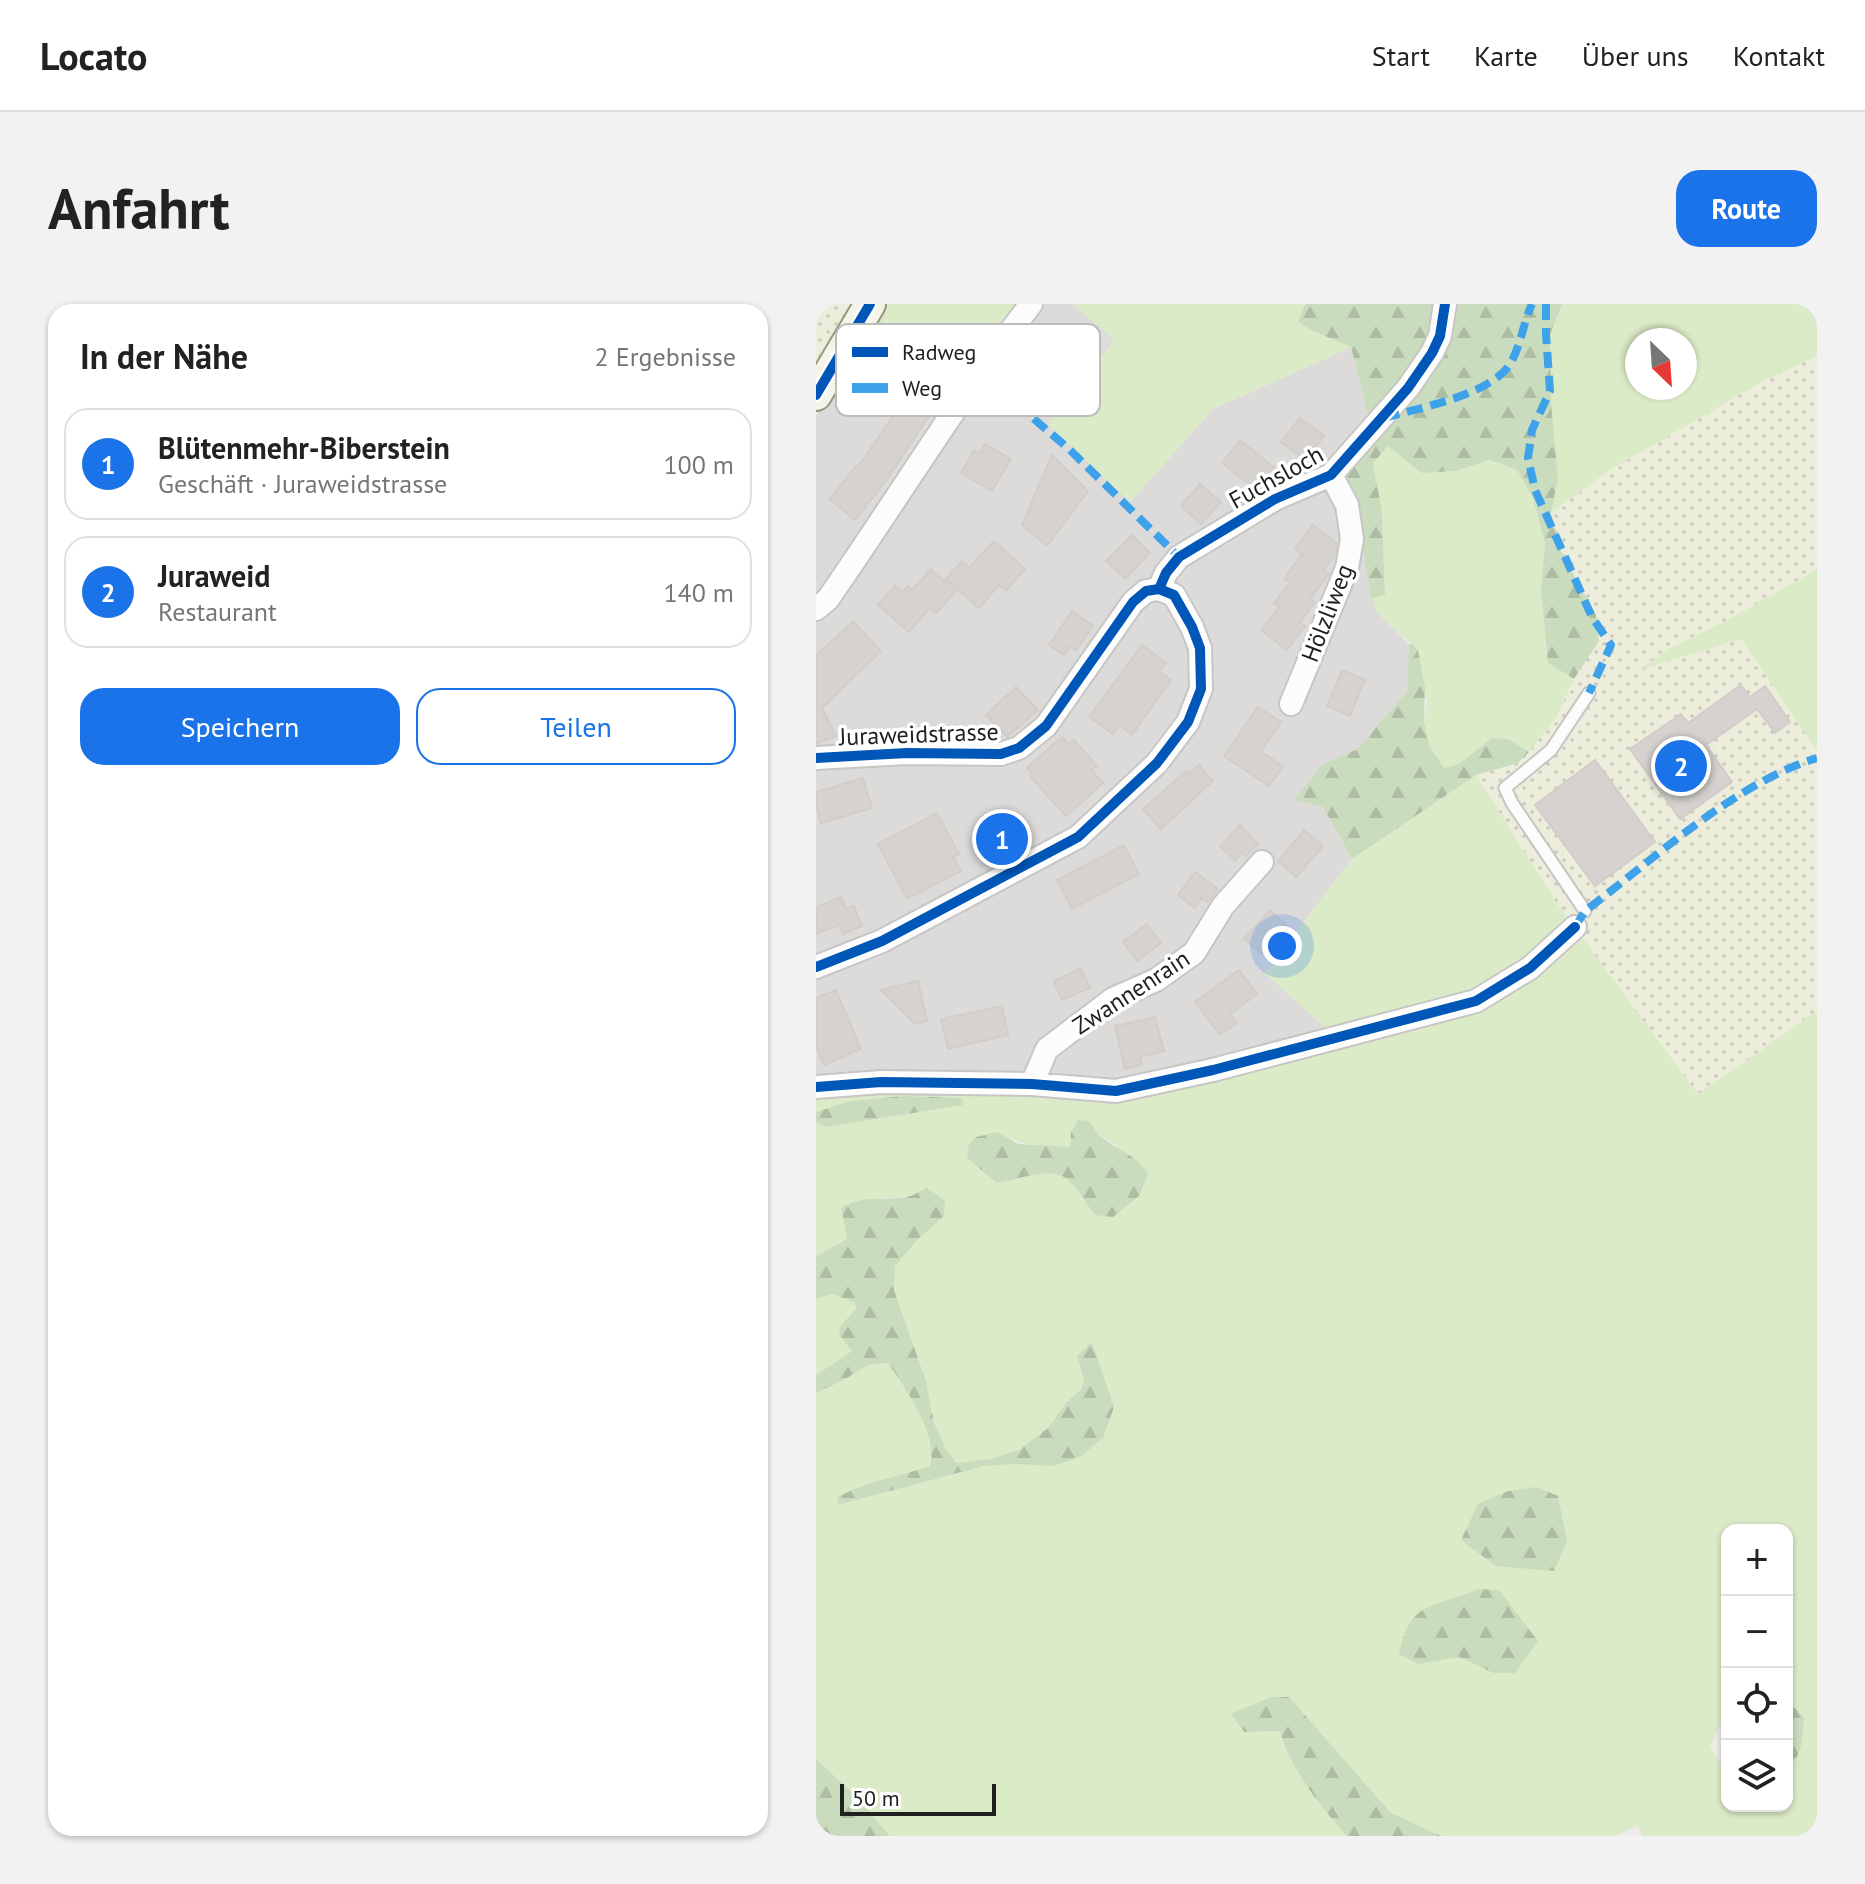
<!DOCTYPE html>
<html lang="de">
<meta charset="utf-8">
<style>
:root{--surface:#fff;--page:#f2f2f2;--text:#222;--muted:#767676;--line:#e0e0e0;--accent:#1a73e8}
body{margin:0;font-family:"PT Sans",sans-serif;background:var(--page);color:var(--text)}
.controls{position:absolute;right:24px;bottom:24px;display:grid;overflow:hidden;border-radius:16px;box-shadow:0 2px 6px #0004}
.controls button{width:72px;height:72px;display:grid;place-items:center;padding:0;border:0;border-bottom:2px solid var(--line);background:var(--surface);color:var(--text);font:40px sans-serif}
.compass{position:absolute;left:809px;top:24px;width:72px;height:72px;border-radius:50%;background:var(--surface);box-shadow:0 2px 6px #0004;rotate:155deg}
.scale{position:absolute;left:24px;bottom:20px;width:156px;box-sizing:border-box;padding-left:8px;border:4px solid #202020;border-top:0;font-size:22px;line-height:28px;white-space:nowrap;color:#202020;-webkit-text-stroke:6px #fff;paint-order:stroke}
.you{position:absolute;left:466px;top:642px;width:28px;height:28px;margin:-20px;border:6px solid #fff;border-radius:50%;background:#1a73e8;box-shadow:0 0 0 12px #1a73e833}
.badge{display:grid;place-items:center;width:52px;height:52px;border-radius:50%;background:var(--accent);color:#fff;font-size:26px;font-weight:700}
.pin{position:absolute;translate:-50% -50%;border:4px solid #fff;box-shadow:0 2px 8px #0006}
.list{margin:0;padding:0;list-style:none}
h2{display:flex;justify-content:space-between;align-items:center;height:104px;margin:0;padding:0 32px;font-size:34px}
h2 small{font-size:26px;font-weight:400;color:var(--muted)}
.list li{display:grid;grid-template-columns:52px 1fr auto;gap:24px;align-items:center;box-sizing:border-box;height:112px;margin:0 16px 16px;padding:0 16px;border:2px solid var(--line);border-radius:24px}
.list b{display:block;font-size:30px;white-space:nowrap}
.list p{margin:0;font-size:26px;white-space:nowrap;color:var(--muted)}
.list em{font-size:26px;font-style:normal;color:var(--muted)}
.actions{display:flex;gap:16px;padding:24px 32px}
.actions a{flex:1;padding:18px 0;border:2px solid var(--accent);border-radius:24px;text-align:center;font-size:28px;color:var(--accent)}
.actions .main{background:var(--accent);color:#fff}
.icon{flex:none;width:44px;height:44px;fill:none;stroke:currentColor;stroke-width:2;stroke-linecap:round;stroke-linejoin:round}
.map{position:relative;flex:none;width:1001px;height:1532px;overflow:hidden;border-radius:24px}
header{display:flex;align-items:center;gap:48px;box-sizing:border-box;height:112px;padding:0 40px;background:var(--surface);border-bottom:2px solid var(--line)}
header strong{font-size:38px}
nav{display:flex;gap:44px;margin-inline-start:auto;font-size:28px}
.intro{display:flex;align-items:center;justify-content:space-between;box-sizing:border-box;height:192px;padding:0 48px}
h1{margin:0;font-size:56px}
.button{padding:20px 36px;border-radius:24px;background:var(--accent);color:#fff;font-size:28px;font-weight:700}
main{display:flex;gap:48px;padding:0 48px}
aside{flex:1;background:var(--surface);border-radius:24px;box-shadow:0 2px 6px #0004}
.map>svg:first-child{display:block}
.residential{fill:#dddbda}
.farmland{fill:url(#farmland-dots)}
.grass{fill:#dbeac7;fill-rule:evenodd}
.forest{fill:url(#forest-firs)}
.building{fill:#d5d2cf;stroke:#d1cdc9;stroke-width:2}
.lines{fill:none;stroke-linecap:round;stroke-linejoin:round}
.lane-casing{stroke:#c7c6c4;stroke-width:15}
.street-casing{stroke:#c7c6c4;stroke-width:26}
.secondary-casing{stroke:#979780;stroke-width:34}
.lane{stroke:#fcfcfc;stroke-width:11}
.street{stroke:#fcfcfc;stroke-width:22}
.secondary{stroke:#f4f4eb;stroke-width:30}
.quiet{stroke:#3da2ea;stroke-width:8;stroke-dasharray:16 8;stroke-linecap:butt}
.cycleway-casing{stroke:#fff;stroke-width:15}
.cycleway{stroke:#0057b8;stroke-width:10}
.labels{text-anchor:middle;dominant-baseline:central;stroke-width:7;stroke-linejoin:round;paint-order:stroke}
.street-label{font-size:24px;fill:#202020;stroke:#fff}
.key{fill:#fff;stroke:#bcbcbc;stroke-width:2}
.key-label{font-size:22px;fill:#202020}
</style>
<header>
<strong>Locato</strong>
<nav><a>Start</a><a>Karte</a><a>Über uns</a><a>Kontakt</a></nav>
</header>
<div class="intro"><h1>Anfahrt</h1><a class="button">Route</a></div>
<main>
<aside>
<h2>In der Nähe<small>2 Ergebnisse</small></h2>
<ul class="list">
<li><span class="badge">1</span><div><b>Blütenmehr-Biberstein</b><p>Geschäft · Juraweidstrasse</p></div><em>100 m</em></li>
<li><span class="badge">2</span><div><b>Juraweid</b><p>Restaurant</p></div><em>140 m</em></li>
</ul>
<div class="actions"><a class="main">Speichern</a><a>Teilen</a></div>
</aside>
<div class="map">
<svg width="1001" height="1532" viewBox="0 0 1001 1532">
<defs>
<pattern id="farmland-dots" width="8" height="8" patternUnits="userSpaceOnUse" patternTransform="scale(2)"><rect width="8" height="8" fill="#ededdc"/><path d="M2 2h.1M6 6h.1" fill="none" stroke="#cbcbbc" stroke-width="1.8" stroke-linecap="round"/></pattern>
<pattern id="forest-firs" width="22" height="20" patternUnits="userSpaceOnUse" patternTransform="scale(2)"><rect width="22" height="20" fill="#cadcbe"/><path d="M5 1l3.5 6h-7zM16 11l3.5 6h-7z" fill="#adbca3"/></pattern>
</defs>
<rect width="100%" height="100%" fill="#eeebe8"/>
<path class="residential" d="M208 0H257L298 35 314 198 397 105 535 43 557 131 542 210 556 295 561 308 593 340 591 387 542 446 506 462 479 496 507 503 536 555 449 669 511 725 286 793 66 784 0 792V111L60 14 162 26Z"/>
<path class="farmland" d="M0 0H41L0 70Z
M1001 52V265L910 317 854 344 826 364 925 335 1001 446V707L882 791 742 601 660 471 702 459 740 414 758 375 780 311 745 247 735 209 794 166 949 76Z"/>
<path class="grass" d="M68 0H208L178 36 161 26 135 54 60 14Z
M257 0H488L482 18 495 26 535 43 397 105 314 198 232 121 298 36Z
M746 0H1001V52L949 76 794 166 735 209 742 175 735 99 734 31ZM821 36H869V84H821Z
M572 141 639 167 674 156 701 166 717 194 729 240 725 287 732 359 758 375 740 414 713 448 694 435 676 434 643 460 628 464 614 445 608 418 611 397 602 347 561 308 556 295 569 290 566 207 557 159Z
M1001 265V446L925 335 823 366 854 344 910 317Z
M660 471 742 601 882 790 1001 707V1532H826L822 1522 797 1532H625L601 1522 575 1509 473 1393H455L416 1411 428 1428 464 1427C472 1462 507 1506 531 1532H74L40 1492 0 1455V1089L26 1077 52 1061 72 1059C90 1086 123 1128 114 1162L22 1200 168 1162 201 1160 298 1103 289 1080 261 1052 268 1076 265 1085 251 1098 232 1124 203 1146 175 1155 140 1159 129 1143 118 1119 110 1077 78 986 79 962 128 897 110 883C91 898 71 893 49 895 41 896 32 901 25 903L31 935 0 952V819L11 823 146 801V794L88 792 0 809V792L66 784 286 793 511 725 449 669 536 555ZM182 828C207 843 226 842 254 843L255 828 286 834 296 838 305 846 279 911C270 900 262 884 251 875 235 862 201 876 181 879L151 854ZM911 1226H971V1397L988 1413 977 1460 971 1464V1502H911V1463L906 1461 894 1442 911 1408Z
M16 990 38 998 41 1004 25 1021 37 1046 0 1071V995Z"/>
<path class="forest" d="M489 0H746L734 31 735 99 742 175 735 209 745 247 780 311 783 337 758 375 732 359 725 287 729 240 717 194 701 166 674 156 639 167 606 169 572 142 557 159 566 207 569 291 555 295 542 210 527 175 557 131 535 43 495 26 482 18Z
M593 340H597L602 347 609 383 608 418 614 444 628 464 643 460 676 434 693 435 713 448 702 459 660 471 536 555 507 503 478 496 506 461 542 445 591 387Z
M88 792 146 794 147 801 10 823 0 819V808L35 797Z
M262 816 273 817C277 822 281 830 285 833 300 845 322 852 332 870L323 892 297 913 279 911C270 900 262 884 251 875 235 862 201 876 181 879L151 854 153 840 160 833 182 828 202 840 254 843 255 828Z
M110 883 129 897 128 912 100 937 79 962 78 986 110 1077 118 1119 129 1143 140 1159 175 1155 203 1146 232 1124 251 1098 265 1085 268 1076 261 1052 274 1039 277 1041 298 1103 287 1134 264 1153 237 1162 201 1160 168 1162 21 1201 22 1193C51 1177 83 1173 114 1162 123 1131 89 1084 72 1059L52 1061 26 1077 0 1089V1071L36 1047 23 1031 25 1021 41 1004 38 998 16 990 0 995V952L31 935 25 903C33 900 42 896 51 895 72 894 93 898 110 883Z
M721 1183 742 1192 751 1237 738 1267 680 1262 645 1236 662 1200 692 1187Z
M662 1285 683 1286 722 1337 699 1369H678L643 1353 602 1360 583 1350C595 1293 619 1305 662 1285Z
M455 1393H473L575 1509 625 1532H531C507 1506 472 1462 464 1427L428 1428 415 1410Z
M971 1397 988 1413C987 1429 987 1454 971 1464Z
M0 1455 40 1492 74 1532H0Z"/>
<path class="building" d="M116 54 144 71 121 108 117 106 70 177 39 216 14 195 40 162 42 163 77 112 79 113Z
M484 114 508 132 490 156 465 138Z
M424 136 461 166 443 188 406 159Z
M169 140 195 155 176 187 145 169 158 147 163 150Z
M236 151 272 187 231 242 206 221Z
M384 180 405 198 385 220 365 202Z
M497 221 521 240 519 251 508 266 513 270 494 295 499 298 484 318 489 322 471 346 445 326 463 303 458 299 474 279 468 275 486 250 479 245Z
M316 231 334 249 309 275 290 257Z
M178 237 209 265 190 287 183 281 163 304 130 275 146 257 153 264Z
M115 265 140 287 120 309 114 304 93 328 62 301 79 282 86 288 92 282 96 286Z
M256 307 277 322 260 346 254 342 248 351 233 341Z
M37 317 65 347 6 404 20 432 0 440V352Z
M326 341 350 359 343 367 355 376 316 431 303 421 297 430 273 413Z
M526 366 549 376 534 412 511 402Z
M925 381 934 393 949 382 974 418 959 429 941 405 890 441 916 478 864 515 814 445 865 410 872 419Z
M200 383 222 406 191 433 170 411Z
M442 403 465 418 445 447 467 463 453 482 408 452Z
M246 433 253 441 258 436 281 462 275 466 287 479 250 512 214 472 217 470 211 464Z
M779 456 839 538 779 582 719 501Z
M383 461 397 477 345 525 327 505 370 467 372 470Z
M47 474 56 504 5 519 0 501V488Z
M121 509 143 550 137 553 145 567 91 595 62 540Z
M198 509 208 532 176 547 165 524Z
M424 521 442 540 430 552 427 548 419 556 404 542Z
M488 526 507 542 480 573 462 557Z
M308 541 323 570 256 605 241 576Z
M379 568 402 585 392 598 386 594 379 604 362 591Z
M25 593 30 605 38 602 46 622 27 630 23 621 0 630V603Z
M454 606 471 622 446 650 428 635Z
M331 620 345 639 321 657 307 638Z
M265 664 274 684 246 696 238 677Z
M423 666 441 690 414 710 421 719 404 731 379 698Z
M102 677 111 717 99 720 65 686Z
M20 686 45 745 8 761 0 742V694Z
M186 702 192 731 132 745 125 715Z
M339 713 348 747 324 753 326 761 309 765 299 722Z"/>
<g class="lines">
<defs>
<path id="lane" d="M769 607 696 499 689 484 735 446 773 389"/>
<path id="street" d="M343 285 350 269 363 253 459 195 515 171 592 84 616 49 624 32 629 0
M0 305 12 295C80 197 142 95 215 0
M475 400 531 264 536 235 531 201 515 171
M0 454 91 449 185 450 203 444 230 422 317 298 330 287 343 285 358 291 376 323 384 344 385 385 372 418 341 459 262 533 66 637 0 663
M216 780 231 745 297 695 340 676 378 649 407 602 446 558
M0 783 65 778 216 780 300 787 397 766 660 697 714 664 759 623"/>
<path id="secondary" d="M0 91 54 0"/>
</defs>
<use href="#lane" class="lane-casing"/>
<use href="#street" class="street-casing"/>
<use href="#secondary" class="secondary-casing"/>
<use href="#lane" class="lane"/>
<use href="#street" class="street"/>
<use href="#secondary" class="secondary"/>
<path class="quiet" d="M730 0V30L734 87 716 126 712 154 719 186 776 313 795 341 773 389
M163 68 253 145 363 253
M568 114C602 104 675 91 694 60 705 42 707 19 716 0
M759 623 769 607C838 555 919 479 1001 454
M0 1527 6 1532"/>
<defs>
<path id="cycleway" d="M0 91 54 0
M343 285 350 269 363 253 459 195 515 171 592 84 616 49 624 32 629 0
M0 454 91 449 185 450 203 444 230 422 317 298 330 287 343 285 358 291 376 323 384 344 385 385 372 418 341 459 262 533 66 637 0 663
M0 783 65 778 216 780 300 787 397 766 660 697 714 664 759 623"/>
</defs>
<use href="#cycleway" class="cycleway-casing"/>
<use href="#cycleway" class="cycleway"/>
</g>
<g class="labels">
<g class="street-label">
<text transform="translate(460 173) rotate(-29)">Fuchsloch</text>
<text transform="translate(511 309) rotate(-69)">Hölzliweg</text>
<text transform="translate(103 430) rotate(-2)">Juraweidstrasse</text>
<text transform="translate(315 688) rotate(-33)">Zwannenrain</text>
</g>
</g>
<rect x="20" y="20" width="264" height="92" rx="12" class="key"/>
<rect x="36" y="43" width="36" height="10" fill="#0057b8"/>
<rect x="36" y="79" width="36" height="10" fill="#3da2ea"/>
<g class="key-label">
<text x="86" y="56">Radweg</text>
<text x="86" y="92">Weg</text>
</g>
</svg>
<div class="controls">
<button>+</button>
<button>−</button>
<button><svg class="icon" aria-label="locate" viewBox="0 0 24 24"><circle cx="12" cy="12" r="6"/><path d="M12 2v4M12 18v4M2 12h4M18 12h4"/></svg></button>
<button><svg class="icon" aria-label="layers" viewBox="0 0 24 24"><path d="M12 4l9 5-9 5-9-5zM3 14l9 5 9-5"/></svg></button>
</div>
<svg class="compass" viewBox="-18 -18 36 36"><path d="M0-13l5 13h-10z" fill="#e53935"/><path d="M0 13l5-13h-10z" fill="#767676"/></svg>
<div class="scale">50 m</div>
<div class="you"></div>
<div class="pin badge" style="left:186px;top:535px">1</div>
<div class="pin badge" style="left:865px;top:462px">2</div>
</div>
</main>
